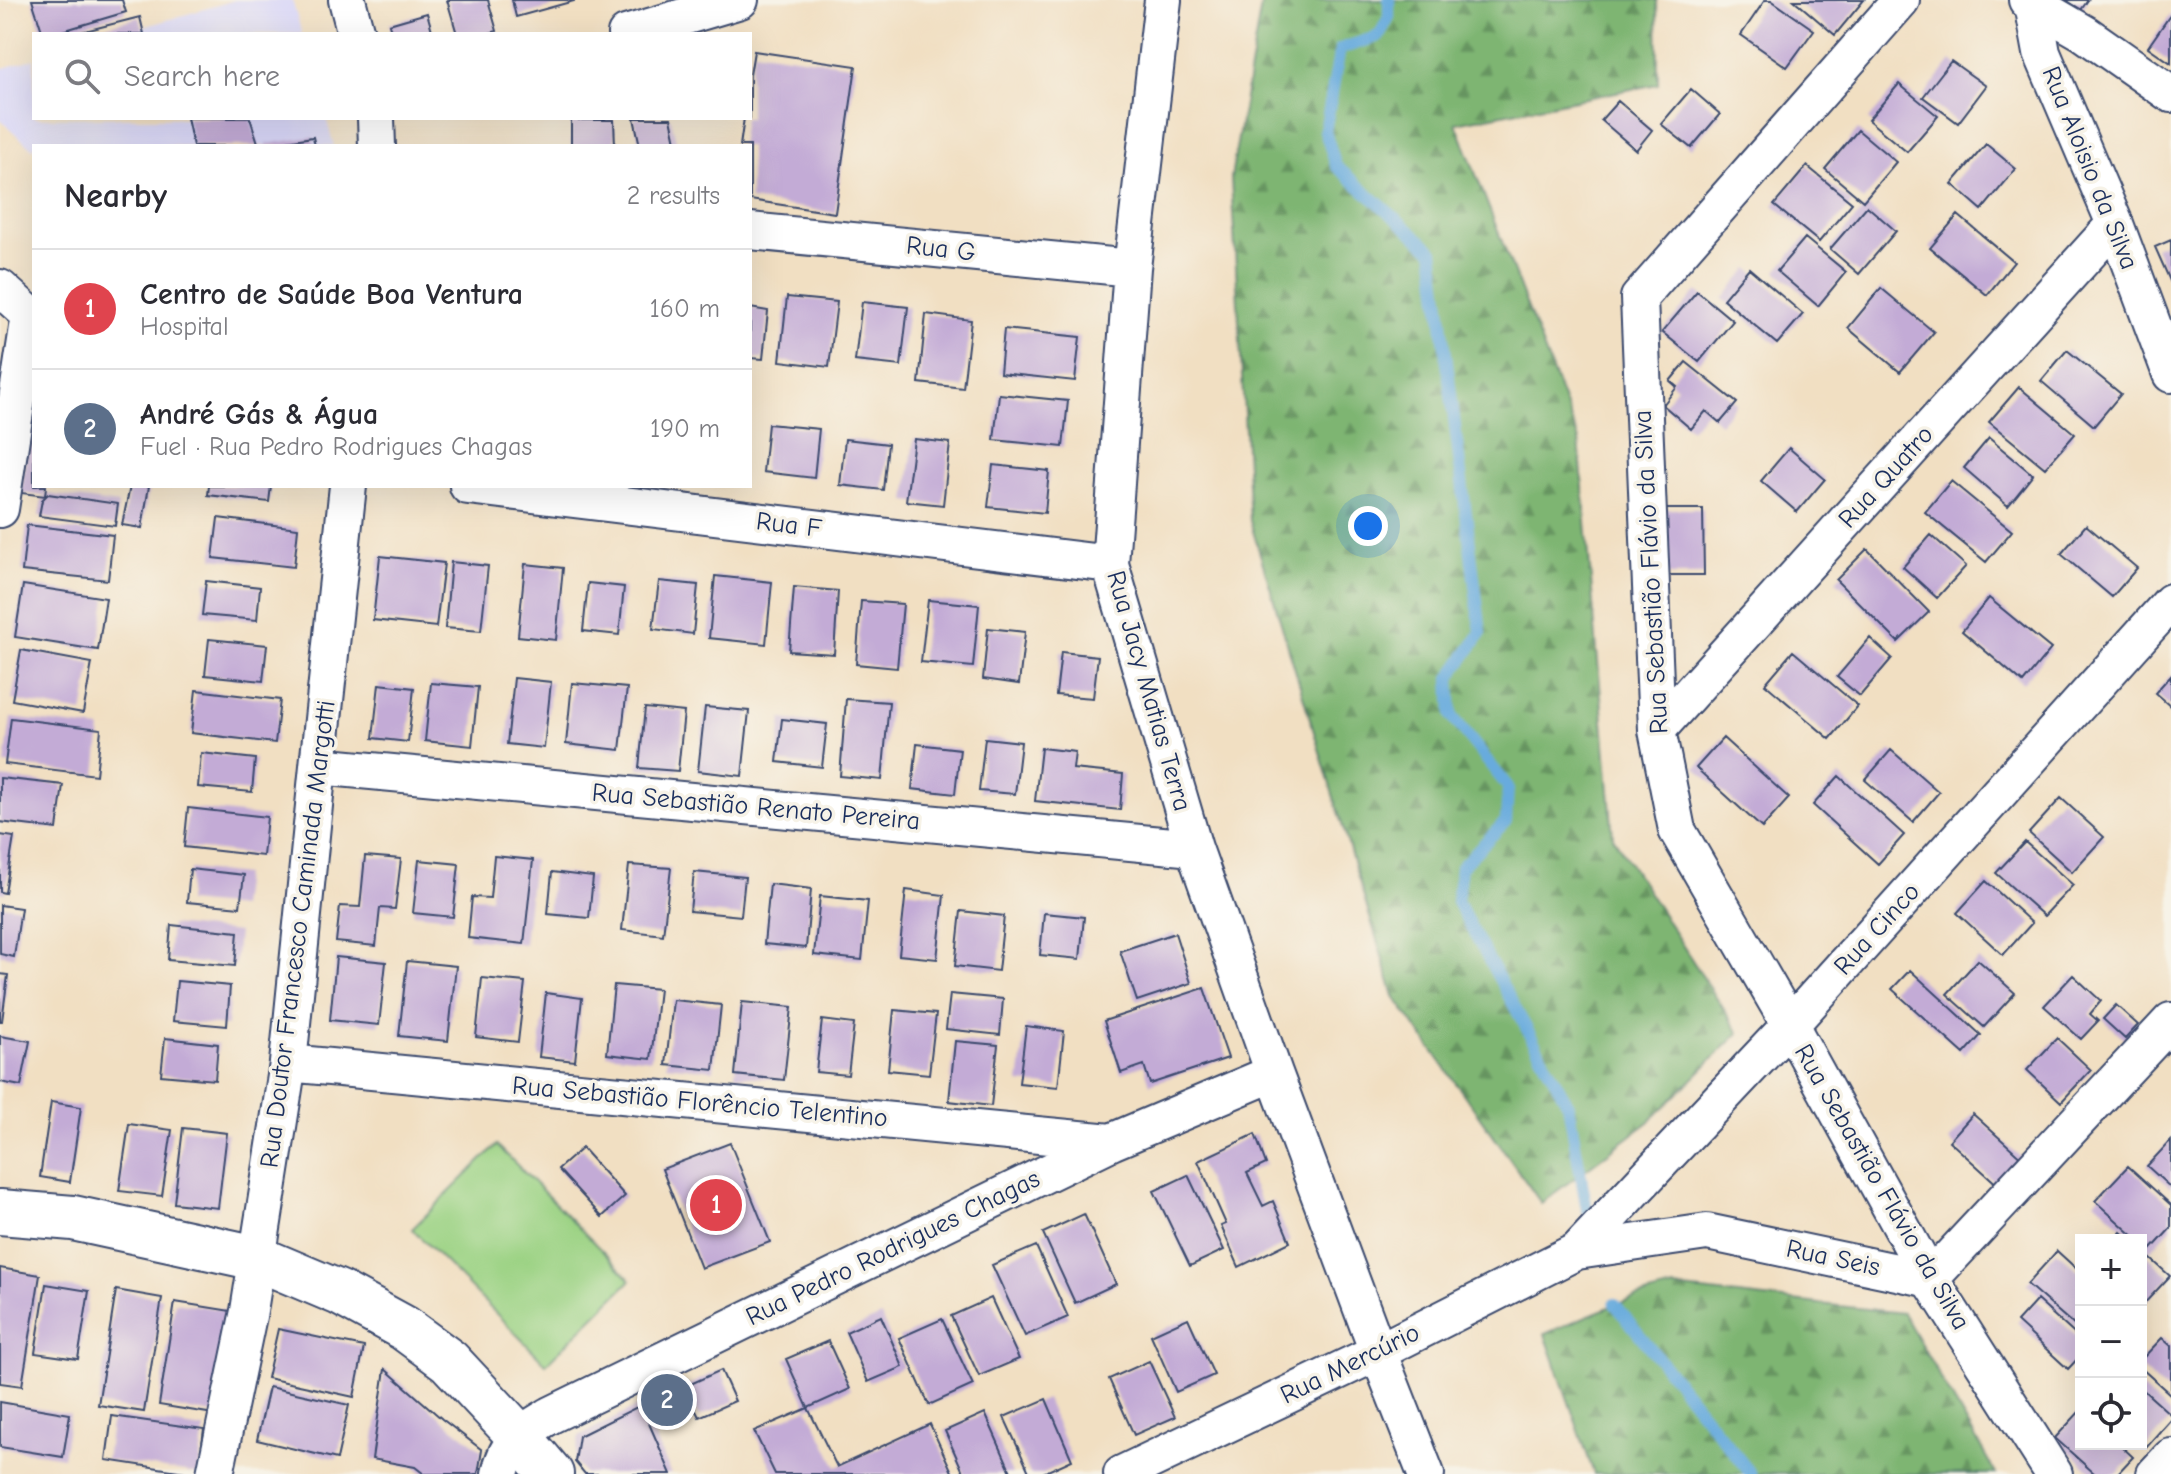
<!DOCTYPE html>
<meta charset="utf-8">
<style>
:root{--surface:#fff;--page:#f2f2f3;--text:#2b2b33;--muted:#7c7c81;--line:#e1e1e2;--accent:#b5179e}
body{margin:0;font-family:"Comic Neue",sans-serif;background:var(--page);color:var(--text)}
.controls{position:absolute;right:24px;bottom:24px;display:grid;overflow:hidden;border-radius:0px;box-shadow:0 8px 32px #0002}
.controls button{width:72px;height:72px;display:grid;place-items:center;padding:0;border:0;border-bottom:2px solid var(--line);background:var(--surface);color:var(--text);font:40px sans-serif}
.you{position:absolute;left:1368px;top:526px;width:28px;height:28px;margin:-20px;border:6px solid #fff;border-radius:50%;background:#1a73e8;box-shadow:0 0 0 12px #1a73e833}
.badge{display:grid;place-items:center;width:52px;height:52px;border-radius:50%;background:var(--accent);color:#fff;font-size:26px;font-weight:700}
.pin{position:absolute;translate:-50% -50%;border:4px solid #fff;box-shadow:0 2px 8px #0006}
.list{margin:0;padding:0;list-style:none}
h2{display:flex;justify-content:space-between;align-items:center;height:104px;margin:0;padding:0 32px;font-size:34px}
h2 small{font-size:26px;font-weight:400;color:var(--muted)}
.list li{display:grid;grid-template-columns:52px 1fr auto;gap:24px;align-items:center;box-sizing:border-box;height:120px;padding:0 32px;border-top:2px solid var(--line)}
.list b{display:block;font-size:30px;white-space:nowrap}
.list p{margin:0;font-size:26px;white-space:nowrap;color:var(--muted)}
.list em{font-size:26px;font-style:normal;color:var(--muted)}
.icon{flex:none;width:44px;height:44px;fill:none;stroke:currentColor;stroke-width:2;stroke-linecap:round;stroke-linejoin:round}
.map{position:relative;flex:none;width:2171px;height:1474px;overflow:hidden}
.search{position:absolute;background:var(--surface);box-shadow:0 8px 32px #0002;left:32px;top:32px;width:720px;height:88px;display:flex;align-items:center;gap:20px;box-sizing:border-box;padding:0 28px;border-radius:0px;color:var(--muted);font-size:30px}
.panel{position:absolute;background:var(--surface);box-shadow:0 8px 32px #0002;left:32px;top:144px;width:720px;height:344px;border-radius:0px}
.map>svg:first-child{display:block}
.built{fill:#d9d7f8}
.green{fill:#9dd385;stroke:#5c8172;stroke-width:2}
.forest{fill:url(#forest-firs);stroke:#4c7268;stroke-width:2}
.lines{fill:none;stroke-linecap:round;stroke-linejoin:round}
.stream{stroke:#68abdd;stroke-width:12}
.building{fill:#c3abd6}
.street-casing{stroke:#3b496d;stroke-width:40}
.primary-casing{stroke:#3b496d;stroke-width:48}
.street{stroke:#fff;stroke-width:36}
.primary{stroke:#fff;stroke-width:44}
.labels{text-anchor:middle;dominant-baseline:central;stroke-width:7;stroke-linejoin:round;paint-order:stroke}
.street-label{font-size:26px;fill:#1b2f5e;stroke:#f7f3e8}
</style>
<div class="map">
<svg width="2171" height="1474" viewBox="0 0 2171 1474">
<defs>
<pattern id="forest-firs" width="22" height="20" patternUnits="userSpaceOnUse" patternTransform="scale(2)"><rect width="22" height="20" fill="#7eb572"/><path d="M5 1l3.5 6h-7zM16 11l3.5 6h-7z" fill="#669461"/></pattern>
</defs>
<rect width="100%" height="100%" fill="#f7f3e8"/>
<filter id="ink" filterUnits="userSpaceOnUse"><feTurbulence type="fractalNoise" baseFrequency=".0125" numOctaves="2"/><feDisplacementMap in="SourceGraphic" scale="16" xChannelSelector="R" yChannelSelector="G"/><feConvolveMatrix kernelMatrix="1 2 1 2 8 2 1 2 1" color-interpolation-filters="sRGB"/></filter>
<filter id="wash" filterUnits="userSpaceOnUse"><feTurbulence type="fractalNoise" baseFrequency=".006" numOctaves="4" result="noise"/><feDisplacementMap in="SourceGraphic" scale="32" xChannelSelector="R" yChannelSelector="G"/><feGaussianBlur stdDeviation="1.8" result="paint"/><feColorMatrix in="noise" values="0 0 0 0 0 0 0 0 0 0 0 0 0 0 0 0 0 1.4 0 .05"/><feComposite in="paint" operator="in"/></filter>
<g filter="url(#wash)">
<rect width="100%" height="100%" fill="#f1dfc2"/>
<path class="built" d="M235 0H292L302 34H120Z
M34 59V118H326L334 146H34V150L0 120V69Z"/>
<path class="green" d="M497 1145 631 1280 546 1364 412 1229Z"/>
<path class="forest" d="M1262 0H1657L1658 84 1456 123 1579 440 1613 837 1739 1033 1649 1122 1541 1203 1394 996 1250 521 1231 178Z
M1674 1288 1903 1313 1996 1474H1594L1545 1334C1588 1315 1629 1297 1674 1288Z"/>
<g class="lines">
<path class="stream" d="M1389 0V17L1379 36 1340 49 1325 131 1336 166 1433 251 1481 633 1450 678 1452 716 1508 787 1506 821 1461 867 1457 902 1568 1104 1587 1210
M1615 1304 1751 1474"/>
</g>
<g id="blocks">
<path class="building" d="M32 0H122L126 12 52 34H43Z
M447 0H488L497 31 486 34H457Z
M512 0H574V1L516 17Z
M1765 0H1771L1814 30 1787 67 1741 35Z
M1794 0H1864L1835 35Z
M2066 0H2088L2081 10Z
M427 13 433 34H392L389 24Z
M2171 14V63L2148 47Z
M140 17 144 34H78L77 33Z
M754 51 856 66 835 213 750 200V146H740L744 118H750V75Z
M1951 61 1986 86 1958 123 1923 97Z
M1899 84 1938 116 1907 152 1868 120Z
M1691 89 1720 114 1691 148 1661 124Z
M1618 101 1652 130 1636 150 1601 120Z
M187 118H250L259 146H193Z
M634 118H671L677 146H640Z
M571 120H614L615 146H571Z
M1858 130 1896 162 1863 201 1825 169Z
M313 137 315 146H267V144Z
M1986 144 2016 169 1982 210 1952 184Z
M1807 166 1852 203 1819 242 1774 205Z
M1867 206 1896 231 1859 274 1830 249Z
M1958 215 2014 262 1987 295 1930 248Z
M1805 238 1846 272 1818 306 1777 271Z
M2171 240V283L2155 247Z
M1749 268 1803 314 1777 344 1723 299Z
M1881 288 1934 332 1900 372 1848 328Z
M1697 291 1733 321 1699 362 1662 332Z
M787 297 837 302 829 367 780 361Z
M862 302 908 307 901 366 855 361Z
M750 308 768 311 763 359 750 358Z
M926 314 971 320 963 388 919 383Z
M1004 329 1080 337 1075 381 1000 373Z
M2067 350 2121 394 2094 426 2041 381Z
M1686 362 1737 403 1720 423 1706 411 1691 429 1663 405 1677 387 1670 381Z
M2019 387 2075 434 2045 468 1989 422Z
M999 394 1068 401 1063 447 994 440Z
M32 413H34V486H46L45 496 21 493Z
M768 424 819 429 814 478 763 472Z
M1989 438 2033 475 2008 506 1964 468Z
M845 439 888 444 883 490 840 485Z
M914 439 950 443 943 505 906 501Z
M1789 448 1825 479 1797 512 1761 481Z
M993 465 1049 471 1045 513 988 507Z
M1951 481 2012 531 1986 562 1925 512Z
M130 486H149L142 528 122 525Z
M209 486H271L269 502 208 495Z
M48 494 118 504 115 526 39 516 42 500Z
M1664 509H1703L1704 575H1664Z
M218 518 298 528 294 567 213 558Z
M27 525 113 535 108 580 22 571Z
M2086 525 2137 568 2112 597 2061 554Z
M1931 535 1966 566 1937 598 1903 567Z
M1867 549 1929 612 1898 642 1836 580Z
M380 556 444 563 436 627 373 620Z
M451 562 488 566 481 631 445 628Z
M525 564 563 568 556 640 518 636Z
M715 576 772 582 766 644 709 638Z
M206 581 260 587 257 620 202 615Z
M659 581 698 585 693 634 653 629Z
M588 583 624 587 619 635 583 631Z
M23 585 106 598 98 650 15 637Z
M794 587 838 591 834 654 789 651Z
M1989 598 2051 649 2023 683 1962 631Z
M928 600 979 605 973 667 921 662Z
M861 601 903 604 897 668 856 664Z
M988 628 1025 632 1019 684 983 679Z
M1870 638 1892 658 1860 696 1837 677Z
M209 639 267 645 263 681 205 675Z
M21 650 92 663 83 713 12 700Z
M1793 651 1858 706 1830 739 1765 684Z
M1061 652 1098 656 1093 698 1056 695Z
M2171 675V707L2155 693Z
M514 678 551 682 544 748 507 744Z
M431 683 478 687 472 746 425 741Z
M572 683 627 688 620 750 566 744Z
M379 684 414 688 408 742 373 738Z
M196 690 280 700 275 743 191 733Z
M846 699 889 702 882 780 840 776Z
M705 707 749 711 742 776 698 771Z
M645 708 684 712 678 771 639 768Z
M11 718 101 729 96 775 5 764Z
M782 719 827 724 822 767 777 762Z
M985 738 1021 742 1015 794 979 791Z
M1723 738 1789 798 1762 828 1696 768Z
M917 744 960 749 955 794 912 789Z
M1041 748 1075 752 1073 769 1123 774 1120 810 1035 801Z
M1891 750 1939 792 1913 822 1865 780Z
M201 753 255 759 252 792 198 787Z
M1839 776 1904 835 1878 864 1813 805Z
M0 778 63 785 57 829 0 822Z
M2061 798 2104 837 2072 872 2029 833Z
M188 808 267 817 263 856 184 847Z
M0 835 14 837 5 893 0 892Z
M2025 842 2073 885 2044 916 1996 873Z
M365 856 401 859 395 909 380 908 376 946 336 942 340 906 360 907Z
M494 856 533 860 524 944 468 938 472 897 490 898Z
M419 860 459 864 453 917 413 913Z
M629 865 671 868 663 935 622 930Z
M190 869 244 875 240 907 187 902Z
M552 872 593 877 589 918 548 914Z
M694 872 745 877 741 916 690 911Z
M1986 881 2032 923 2003 955 1957 913Z
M770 884 811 889 806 948 764 944Z
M906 890 944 895 937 959 899 955Z
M820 896 868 901 862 960 814 955Z
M0 905 21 908 14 957 0 954Z
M961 911 1004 916 998 971 955 966Z
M1044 913 1084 917 1080 959 1040 955Z
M171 925 238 932 235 966 168 960Z
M1175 933 1191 983 1137 1001 1120 951Z
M336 957 386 962 379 1025 330 1020Z
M1978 960 2015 993 1984 1027 1947 994Z
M407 961 456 966 448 1041 399 1036Z
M1910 970 1981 1035 1964 1054 1892 989Z
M0 974 8 975 2 1021H0Z
M2073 975 2101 1001 2090 1014 2098 1021 2081 1039 2044 1006Z
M482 978 525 982 518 1042 476 1037Z
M177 981 230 986 227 1026 173 1021Z
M614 985 659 989 651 1059 607 1054Z
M1204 988 1228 1058 1150 1084 1144 1065 1121 1073 1104 1021Z
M546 993 582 998 575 1061 539 1057Z
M950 994 1003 999 1000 1035 946 1029Z
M673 1000 721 1005 714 1070 666 1065Z
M742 1002 792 1007 784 1080 735 1075Z
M2116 1005 2138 1025 2125 1039 2103 1019Z
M894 1010 936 1014 929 1074 888 1070Z
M822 1020 854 1024 848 1075 816 1072Z
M1026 1026 1064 1031 1058 1087 1019 1083Z
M0 1036 30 1041 21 1086 0 1082Z
M165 1038 218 1044 215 1080 161 1075Z
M2057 1038 2091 1070 2061 1102 2027 1070Z
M955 1041 998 1045 991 1106 949 1101Z
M51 1102 81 1107 70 1182 40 1177Z
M1973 1114 2024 1160 2000 1187 1949 1141Z
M129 1124 172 1130 162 1196 119 1191Z
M183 1128 227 1133 218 1208 174 1203Z
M1255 1134 1266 1164 1247 1173 1263 1206 1273 1201 1290 1242 1239 1267 1221 1226 1226 1224 1198 1161Z
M2171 1140V1188L2147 1166Z
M730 1143 770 1242 701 1268 662 1169Z
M582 1148 625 1196 602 1217 558 1169Z
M2128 1166 2171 1205V1228L2150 1251 2141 1243V1240H2138L2095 1201Z
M1188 1175 1224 1250 1190 1266 1154 1191Z
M1084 1214 1116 1284 1075 1303 1043 1233Z
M2121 1232 2130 1240H2114Z
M1036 1246 1068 1317 1025 1336 992 1265Z
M2141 1250 2170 1276 2141 1307Z
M2057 1251 2081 1273V1319L2075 1326 2027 1284Z
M0 1268 40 1275 22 1386 0 1383Z
M46 1284 89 1291 78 1359 35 1353Z
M116 1290 162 1298 144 1412 98 1405Z
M991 1298 1019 1359 979 1376 951 1316Z
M2037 1300 2081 1340V1355L2068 1369 2017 1322Z
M175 1302 231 1311 214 1414 159 1405Z
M881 1316 903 1367 868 1382 846 1332Z
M1188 1318 1214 1375 1176 1392 1151 1335Z
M942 1319 973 1385 929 1405 899 1338Z
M278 1329 364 1347 354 1397 267 1378Z
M2162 1338 2171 1346V1395L2141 1368V1360Z
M828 1341 850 1389 808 1408 786 1359Z
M1149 1361 1175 1417 1134 1435 1109 1379Z
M385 1369 442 1419 482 1450 478 1474H424L415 1467 372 1459Z
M721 1370 735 1401 699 1417 684 1387Z
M269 1387 349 1405 337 1459 257 1440Z
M2141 1388 2171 1415V1419L2146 1447 2141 1443Z
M1046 1399 1072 1460 1041 1474H1030L1004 1417Z
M0 1402 70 1414 63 1457 0 1447Z
M641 1405 671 1474H585L575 1462 579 1436Z
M808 1408 837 1467 930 1424 953 1474H775L754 1431Z
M2081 1410V1444H2119L2133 1457 2117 1474H2095L2055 1438Z
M985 1413 1012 1474H964L945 1431Z
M112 1416 204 1429 198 1474 106 1460Z"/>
</g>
</g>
<g filter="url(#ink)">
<use href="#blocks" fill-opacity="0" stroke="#3b496d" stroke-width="2"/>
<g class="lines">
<defs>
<path id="street" d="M347 0 356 34
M1163 0 1132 268 1110 564 1194 848 1274 1073 1378 1352 1426 1474
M1901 0 1639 298 1657 730 1677 830 1790 1025 1930 1279 2054 1474
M2027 0 2084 33 2171 94
M2033 4 2042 53 2115 224 2171 374
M626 34 740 0
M376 118 377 146
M750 231 1132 268
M0 288 30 315 0 509
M468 486 1110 564
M1657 730 2115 224
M318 766 1194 848
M288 1063 1111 1142
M1577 1251 1790 1025 2171 602
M215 1474 249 1311 288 1063 318 766 348 486
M500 1474C507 1440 523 1432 551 1415L1111 1142 1274 1073
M1122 1474 1378 1352 1577 1251 1707 1232 1930 1279 2171 1021
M2155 1474 2171 1457"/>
<path id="primary" d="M0 1212 73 1218 257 1258 340 1293 404 1328 449 1361 518 1435 551 1474"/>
</defs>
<use href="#street" class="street-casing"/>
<use href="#primary" class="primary-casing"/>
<use href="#street" class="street"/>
<use href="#primary" class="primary"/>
</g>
</g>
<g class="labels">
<g class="street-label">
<text transform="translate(2090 168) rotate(68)">Rua Aloisio da Silva</text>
<text transform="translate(941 249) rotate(6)">Rua G</text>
<text transform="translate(1886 477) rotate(-48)">Rua Quatro</text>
<text transform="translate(789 525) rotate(7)">Rua F</text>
<text transform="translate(1651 572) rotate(-93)">Rua Sebastião Flávio da Silva</text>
<text transform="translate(1149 691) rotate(74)">Rua Jacy Matias Terra</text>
<text transform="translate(756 807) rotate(5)">Rua Sebastião Renato Pereira</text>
<text transform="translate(1877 929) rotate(-48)">Rua Cinco</text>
<text transform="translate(298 934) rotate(-83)">Rua Doutor Francesco Caminada Margotti</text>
<text transform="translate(700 1102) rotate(5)">Rua Sebastião Florêncio Telentino</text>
<text transform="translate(1882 1187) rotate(60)">Rua Sebastião Flávio da Silva</text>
<text transform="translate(893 1248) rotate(-26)">Rua Pedro Rodrigues Chagas</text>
<text transform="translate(1833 1258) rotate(12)">Rua Seis</text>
<text transform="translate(1350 1364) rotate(-26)">Rua Mercúrio</text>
</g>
</g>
</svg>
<div class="controls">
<button>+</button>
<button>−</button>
<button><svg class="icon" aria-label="locate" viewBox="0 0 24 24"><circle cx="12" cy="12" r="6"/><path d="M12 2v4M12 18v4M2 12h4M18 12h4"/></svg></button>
</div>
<div class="you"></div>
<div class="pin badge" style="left:716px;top:1205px;background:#e0444e">1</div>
<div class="pin badge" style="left:667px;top:1400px;background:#5c6f8a">2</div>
<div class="search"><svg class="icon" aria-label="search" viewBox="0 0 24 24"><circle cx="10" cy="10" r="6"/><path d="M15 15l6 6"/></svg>Search here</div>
<section class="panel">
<h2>Nearby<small>2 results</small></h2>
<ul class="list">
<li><span class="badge" style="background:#e0444e">1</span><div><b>Centro de Saúde Boa Ventura</b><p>Hospital</p></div><em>160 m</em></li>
<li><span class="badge" style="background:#5c6f8a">2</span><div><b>André Gás &amp; Água</b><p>Fuel · Rua Pedro Rodrigues Chagas</p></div><em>190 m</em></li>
</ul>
</section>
</div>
